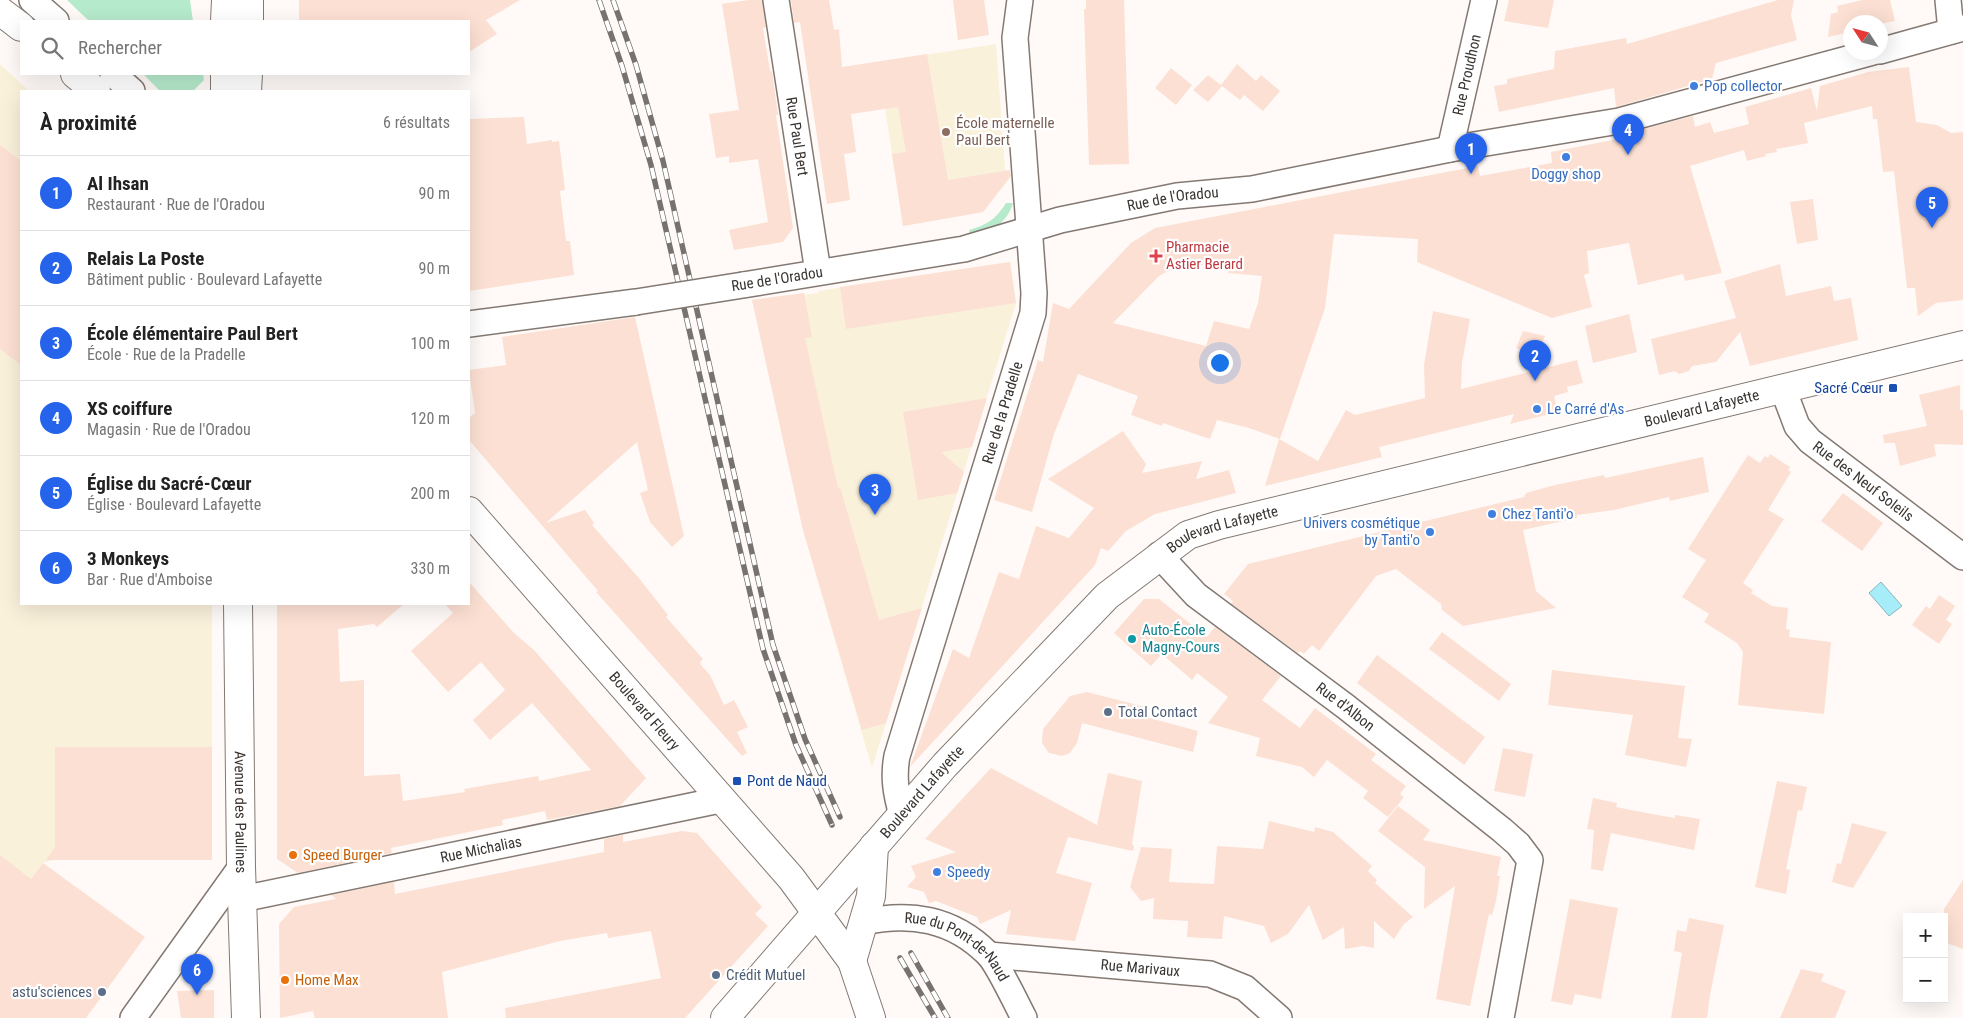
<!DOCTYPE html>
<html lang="fr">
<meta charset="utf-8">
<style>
:root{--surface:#fff;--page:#f2f2f2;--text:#222;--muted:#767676;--line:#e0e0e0;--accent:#2563eb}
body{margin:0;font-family:"Roboto Condensed",sans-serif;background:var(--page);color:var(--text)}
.controls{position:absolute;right:15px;bottom:15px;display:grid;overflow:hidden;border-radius:0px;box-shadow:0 5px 20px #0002}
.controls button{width:45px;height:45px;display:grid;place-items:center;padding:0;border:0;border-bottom:1px solid var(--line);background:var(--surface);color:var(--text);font:25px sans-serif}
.compass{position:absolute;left:1843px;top:15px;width:45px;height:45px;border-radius:50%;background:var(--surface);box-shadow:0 5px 20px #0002;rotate:306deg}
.you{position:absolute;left:1219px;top:362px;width:18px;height:18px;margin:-12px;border:4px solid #fff;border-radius:50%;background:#1a73e8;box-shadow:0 0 0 8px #1a73e833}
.badge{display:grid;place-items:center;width:32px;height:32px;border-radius:50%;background:var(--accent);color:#fff;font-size:16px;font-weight:700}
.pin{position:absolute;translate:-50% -41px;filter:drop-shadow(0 1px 2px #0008)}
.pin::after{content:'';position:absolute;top:26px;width:18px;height:15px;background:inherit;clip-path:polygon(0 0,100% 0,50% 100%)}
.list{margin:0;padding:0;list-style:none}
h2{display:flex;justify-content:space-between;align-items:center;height:65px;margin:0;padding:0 20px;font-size:21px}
h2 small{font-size:16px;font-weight:400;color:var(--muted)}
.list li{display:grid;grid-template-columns:32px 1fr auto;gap:15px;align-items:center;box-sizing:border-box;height:75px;padding:0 20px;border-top:1px solid var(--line)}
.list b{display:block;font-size:19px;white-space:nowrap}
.list p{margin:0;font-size:16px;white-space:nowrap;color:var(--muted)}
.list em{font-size:16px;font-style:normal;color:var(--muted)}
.icon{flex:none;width:28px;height:28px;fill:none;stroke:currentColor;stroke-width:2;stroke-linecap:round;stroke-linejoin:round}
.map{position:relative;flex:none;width:1963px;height:1018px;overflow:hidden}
.search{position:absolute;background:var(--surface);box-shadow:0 5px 20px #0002;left:20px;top:20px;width:450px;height:55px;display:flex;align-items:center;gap:12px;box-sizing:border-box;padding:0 18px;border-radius:0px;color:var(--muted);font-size:19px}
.panel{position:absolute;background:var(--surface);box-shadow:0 5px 20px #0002;left:20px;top:90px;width:450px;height:515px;border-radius:0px}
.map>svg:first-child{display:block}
.education{fill:#faf1db}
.green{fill:#b6eacc}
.water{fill:#a7edf9;stroke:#86b6bd}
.building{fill:#fce0d3;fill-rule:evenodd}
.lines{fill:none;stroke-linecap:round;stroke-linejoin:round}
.minor-casing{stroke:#837972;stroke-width:28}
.major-casing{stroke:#837972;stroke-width:30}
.minor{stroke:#fff;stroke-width:25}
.major{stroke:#fff;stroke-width:28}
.rail-casing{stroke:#76726f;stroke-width:5.5}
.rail{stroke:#fff;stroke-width:4;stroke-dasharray:11;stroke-linecap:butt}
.minor-bridge-casing{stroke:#837972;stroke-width:28;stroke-linecap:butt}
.minor-bridge{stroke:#fff;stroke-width:25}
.shop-dot{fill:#3f7fe0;stroke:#fff;stroke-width:2}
.education-dot{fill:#8d6e63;stroke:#fff;stroke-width:2}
.health-dot{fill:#e0444e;stroke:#fff;stroke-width:2}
.transit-dot{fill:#1a4fb4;stroke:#fff;stroke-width:2}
.culture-dot{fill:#0f9aa8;stroke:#fff;stroke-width:2}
.service-dot{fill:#5c6f8a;stroke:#fff;stroke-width:2}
.food-dot{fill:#e8710a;stroke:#fff;stroke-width:2}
.labels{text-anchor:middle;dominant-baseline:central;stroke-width:4.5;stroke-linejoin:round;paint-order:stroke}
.street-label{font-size:15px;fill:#393532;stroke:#fff}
.shop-label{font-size:15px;fill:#366cbe;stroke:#fff;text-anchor:start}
.education-label{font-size:15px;fill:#785e54;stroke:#fff;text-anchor:start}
.health-label{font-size:15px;fill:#be3a42;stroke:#fff;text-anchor:start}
.transit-label{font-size:15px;fill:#164399;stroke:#fff;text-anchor:end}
.culture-label{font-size:15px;fill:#0d838f;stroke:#fff;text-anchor:start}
.service-label{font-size:15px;fill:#4e5e75;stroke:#fff;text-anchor:start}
.food-label{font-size:15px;fill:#c56008;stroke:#fff;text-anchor:start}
</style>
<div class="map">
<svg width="1963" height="1018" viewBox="0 0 1963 1018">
<rect width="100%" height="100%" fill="#fffaf7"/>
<path class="education" d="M996 44 1006 182 983 212 903 226 878 62Z
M0 64 29 91H21V604H212V860H55L44 862 0 921Z
M1010 262 1016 303 872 768 803 530 752 300 787 295 788 297 819 293 818 291Z"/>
<path class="green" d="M67 0H190L193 21H89Z
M143 74H203L204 80 193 91H160Z
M1006 203H1013C1007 224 990 232 971 240L969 230C987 225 996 219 1006 203Z"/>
<path class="water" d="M1881 582 1902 606 1889 616 1869 593Z"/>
<path class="building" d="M299 0H520L486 20 497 34 469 52V21H299Z
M749 0H762L766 27 763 28 770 71H772L778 115H776L793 228 783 242 734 250 729 230 768 222 758 159 729 163V156L716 158 709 114 739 110 722 4Z
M791 0H829L834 30 839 29 842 67 927 54 948 180 1010 170 1011 176 983 212 903 226 892 154 906 152 898 107 851 114 856 152 844 154 850 200 827 204 800 22 794 23Z
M953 0H984L989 35 958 40Z
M1086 0H1124L1129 164 1089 165 1084 9H1086Z
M1509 0H1554L1548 28 1504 21Z
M1778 0H1794L1791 15 1797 40 1716 63 1712 79 1616 107 1614 88 1499 112 1494 86 1507 84V79L1554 69 1555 51 1626 38 1627 44Z
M1862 0H1890L1895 21 1880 24 1850 22V32L1828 37 1831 14 1838 12 1837 6Z
M1237 64 1256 81 1261 75 1280 91 1263 111 1244 95 1240 100 1222 86 1208 102 1193 90 1208 75 1221 85Z
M1909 67 1916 122 1937 125 1951 133 1963 132V300L1936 303 1918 316 1915 288H1907L1894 171 1883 172 1877 119H1873L1872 106 1804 123 1808 143 1776 149 1777 152 1765 154 1766 156 1747 161 1744 150 1690 166 1722 273 1685 281 1683 274 1638 285 1629 243 1587 251 1589 273 1584 275 1592 307 1552 318 1417 262 1418 239 1334 234 1325 308 1280 439 1249 428 1217 420 1210 439 1163 423 1162 426 1131 415 1138 396 1078 374 1054 434 1032 512 994 500 1038 360 1043 362 1053 303 1069 309 1131 243 1155 228 1478 166 1480 176 1552 163 1551 152 1618 139V136L1693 116 1695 127 1710 122 1714 133 1749 124 1745 107 1811 88 1817 111 1820 86 1868 72ZM1229 262 1228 273 1262 276 1258 303 1249 329 1214 321 1206 346 1113 323 1159 276 1172 269Z
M1171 68 1192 85 1176 105 1155 88Z
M524 117 527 144 552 140V142L559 141 565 190 560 191 566 241H570L574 275 469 291V119Z
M0 145 21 161V365L0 349Z
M1813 199 1818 240 1797 244 1790 202Z
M1010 262 1016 303 846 329 840 287Z
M1780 264 1786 296 1831 286 1834 301 1851 298 1858 340 1750 366 1740 332 1716 362 1692 366 1689 371 1679 374 1675 371 1659 375 1651 339 1736 318 1724 281Z
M804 293 812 337 805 338 838 488 840 487 879 620 922 608 886 723 862 730 803 530 752 300Z
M1433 311 1470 319 1462 363 1461 389 1577 360 1583 383 1567 387 1568 392 1554 396 1558 412 1510 424 1514 414 1379 447 1382 457 1265 486 1279 439 1318 461 1346 410 1355 415 1425 398 1424 365Z
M1629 314 1637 352 1593 363 1585 326Z
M635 317 684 536 672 547 650 522 640 493 648 490 637 442 546 523 585 510 594 523 592 525 638 577 668 615 666 617 703 659 700 662 701 665 710 675 724 705 734 700 748 727 737 732 747 753 742 756 596 592 598 591 469 440V418L475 413 469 370 506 365 502 337Z
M1523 331 1545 336 1536 358 1516 348Z
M1960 385V410H1963V445L1934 444 1936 456 1900 466 1895 443H1884L1883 435 1927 426 1919 395Z
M987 398 972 447 941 452 964 472 957 493 918 500 903 412Z
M1123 431 1146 464 1142 473 1202 461 1196 479 1229 470 1236 493 1155 514 1126 531 1108 551 1101 548 1095 565 910 767 953 649 969 658 999 572 1019 579 1036 526 1069 538 1094 508 1048 479Z
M1770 454 1790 467 1788 470 1791 472 1768 510 1784 519 1743 583 1753 590 1751 593 1772 606 1788 608 1786 629 1790 630 1789 637 1831 642 1824 714 1738 705 1743 652 1737 643 1704 622 1709 614 1682 597 1706 560 1688 549 1748 455 1760 463 1765 456 1768 458Z
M1703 457 1709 492 1670 501 1669 497 1614 510 1577 515V518L1523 530 1536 591 1556 608 1463 626 1442 610 1441 604 1396 569 1376 576 1319 651 1312 645 1304 654 1300 651 1298 653 1231 604 1233 601 1224 594 1248 564 1524 497 1526 493 1555 485 1604 475 1605 478Z
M1843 493 1883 523 1862 551 1821 521Z
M469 582 514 633 534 650 646 778 620 806 547 820 545 811 502 820 503 825 391 848 392 853 298 873 277 859V604H404L377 627 374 624 338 629 340 682 364 680V776L400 774 403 801 465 792 464 789 538 776 539 781 591 770 532 703 490 740 473 720 505 690 481 662 448 692 411 651 453 613 445 604H469Z
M1939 595 1955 606 1946 620 1952 624 1939 644 1912 625 1926 606 1930 609Z
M1144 599H1159L1207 637 1215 627 1281 676 1262 700 1300 728 1315 708 1376 754 1371 760 1406 786 1400 794 1404 797 1388 817 1363 798 1368 791 1327 760 1314 777 1302 767 1256 756 1260 738 1208 723 1228 697 1197 673 1192 680 1162 654 1151 666 1114 633Z
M1442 632 1511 684 1499 701 1429 649Z
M1377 655 1485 737 1464 765 1357 683Z
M1552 670 1685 686 1678 738 1692 739 1686 767 1625 755 1633 715 1548 705Z
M1087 692 1149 708 1146 717 1198 731 1193 752 1082 723 1077 743 1070 753 1062 756 1049 753 1042 743 1043 729 1070 696Z
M55 747H212V860H46L55 847Z
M1503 748 1533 754 1525 797 1494 791Z
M991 768 1097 825 1108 773 1142 781 1132 844 1134 846 1133 851 1068 837 1056 873 1092 883 1075 941 1006 934 1011 910 980 924 977 917 936 901 929 903 924 892 907 887 916 877 911 866 956 852 925 839Z
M1777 781 1807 787 1802 811 1798 810 1786 869 1790 870 1786 894 1755 887Z
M1593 798 1617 803 1616 807 1652 814 1675 818V815L1700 819 1694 850 1611 833 1603 871 1591 869 1594 830 1587 829Z
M1398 806 1430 830 1423 840 1501 857 1497 876H1500L1496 901 1492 915 1489 914 1470 1006 1436 999 1455 886 1424 909 1425 867 1378 831Z
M1269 821 1314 832 1315 827 1333 832 1372 866 1368 871 1377 880 1375 883 1413 917 1404 924 1394 939 1374 921V948L1363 946 1345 949 1344 927 1323 940 1309 905 1288 934 1271 943 1264 926 1224 916 1222 939 1187 937 1188 921 1153 919 1154 898 1141 901 1130 887 1141 847 1172 849 1169 882 1214 884 1217 846 1263 849Z
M1852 823 1887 832 1853 888 1832 882 1837 863 1841 864Z
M682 831 697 833 762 907 755 914 768 926 685 1018H506L505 1008 661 978 651 931 608 938 607 933 560 941 442 972 448 1018H315L313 1011 280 1018 279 924 294 907 336 899 331 895 394 882 395 894 604 852V839L623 835V842Z
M0 855 31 879 43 863 145 937 86 1018H0Z
M1963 880V949L1944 942V909Z
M1570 899 1618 908 1601 999 1575 994 1572 1005 1551 1001Z
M1689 918 1724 925 1710 995 1707 1018H1671L1682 953 1674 951 1677 930 1686 932Z
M1801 969 1824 974 1821 981 1846 991 1835 1018H1780Z
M214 990V1018H181L177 991Z"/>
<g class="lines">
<defs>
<g id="minor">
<path d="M32 0 56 21"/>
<path id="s1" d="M776 0 818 272"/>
<path d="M1948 0 1951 31"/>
<path d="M1880 51 1963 28"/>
<path d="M113 74 132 91"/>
<path id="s2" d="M1450 149 1484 0"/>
<path id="s3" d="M743 285 964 249 1060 220 1177 196 1252 189 1450 149 1619 121 1873 52"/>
<path d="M469 324 636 302"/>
<path id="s4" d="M1783 389 1797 426 1810 441 1963 557"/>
<path id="s5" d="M1159 555 1196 595 1345 706 1502 830 1518 844 1530 860 1501 1018"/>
<path id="s6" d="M902 815C896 794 893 777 897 756L1033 313 1034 293 1015 38 1020 0"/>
<path id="s7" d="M242 899 720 800"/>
<path id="s8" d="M863 922C910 912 952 918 988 954 998 964 1016 1003 1024 1018"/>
<path id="s9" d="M989 955 1210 974 1245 988 1279 1018"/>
<path d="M133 1018 241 867"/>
</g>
<g id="major">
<path d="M0 11 21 27"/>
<path d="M225 21 226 0"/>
<path d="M249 21V0"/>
<path d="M75 74 96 91"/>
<path d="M225 91V74"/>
<path d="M247 91 248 74"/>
<path id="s10" d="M469 511 791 878 852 961 871 1018"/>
<path id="s11" d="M238 604 241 867 246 1018"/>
<path d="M852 961 871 896 874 846"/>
<path id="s12" d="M725 1018 945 765 1107 596 1188 535 1219 525 1963 345"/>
</g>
</defs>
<use href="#minor" class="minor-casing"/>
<use href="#major" class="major-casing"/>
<use href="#minor" class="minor"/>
<use href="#major" class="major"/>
<defs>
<path id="rail" d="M599 0 622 66 651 165 763 649 796 745 832 825
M613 0 636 65 663 161 773 645 805 739 840 817
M911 953 948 1018
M900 958 935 1018"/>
</defs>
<use href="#rail" class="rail-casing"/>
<use href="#rail" class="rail"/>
<defs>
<path id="minor-bridge" d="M636 302 743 285"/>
</defs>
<use href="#minor-bridge" class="minor-bridge-casing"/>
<use href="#minor-bridge" class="minor-bridge"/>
</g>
<g class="shop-dot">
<circle cx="1694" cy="86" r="5"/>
<circle cx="1566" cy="157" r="5"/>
<circle cx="1537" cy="409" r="5"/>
<circle cx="1492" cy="514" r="5"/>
<circle cx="1430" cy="532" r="5"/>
<circle cx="937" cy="872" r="5"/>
</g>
<circle class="education-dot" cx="946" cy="132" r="5"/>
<path class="health-dot" d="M1153.5 248.5h5v5h5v5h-5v5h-5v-5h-5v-5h5z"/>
<g class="transit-dot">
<rect x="1888" y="383" width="10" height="10" rx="2.5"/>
<rect x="732" y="776" width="10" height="10" rx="2.5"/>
</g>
<circle class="culture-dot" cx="1132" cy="639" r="5"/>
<g class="service-dot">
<circle cx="1108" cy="712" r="5"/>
<circle cx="716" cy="975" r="5"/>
<circle cx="102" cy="992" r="5"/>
</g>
<g class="food-dot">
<circle cx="293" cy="855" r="5"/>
<circle cx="285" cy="980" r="5"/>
</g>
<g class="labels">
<g class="street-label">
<text stroke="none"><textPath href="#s2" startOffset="76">Rue Proudhon</textPath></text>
<text stroke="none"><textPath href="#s1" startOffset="138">Rue Paul Bert</textPath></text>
<text stroke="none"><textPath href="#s3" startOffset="439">Rue de l'Oradou</textPath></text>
<text transform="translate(777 279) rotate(-9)">Rue de l'Oradou</text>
<text stroke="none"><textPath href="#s12" startOffset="1200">Boulevard Lafayette</textPath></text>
<text stroke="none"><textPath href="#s6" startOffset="419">Rue de la Pradelle</textPath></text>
<text stroke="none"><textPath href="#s4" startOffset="126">Rue des Neuf Soleils</textPath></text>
<text stroke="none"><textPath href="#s12" startOffset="705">Boulevard Lafayette</textPath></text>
<text stroke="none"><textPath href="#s5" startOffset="241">Rue d'Albon</textPath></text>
<text stroke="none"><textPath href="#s10" startOffset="266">Boulevard Fleury</textPath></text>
<text stroke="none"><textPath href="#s12" startOffset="300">Boulevard Lafayette</textPath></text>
<text stroke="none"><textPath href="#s11" startOffset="208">Avenue des Paulines</textPath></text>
<text stroke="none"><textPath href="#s7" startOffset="244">Rue Michalias</textPath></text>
<text stroke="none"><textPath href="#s8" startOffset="104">Rue du Pont-de-Naud</textPath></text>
<text stroke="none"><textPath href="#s9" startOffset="152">Rue Marivaux</textPath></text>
</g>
<g class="shop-label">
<text x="1704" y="86">Pop collector</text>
<text x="1566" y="174" text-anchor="middle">Doggy shop</text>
<text x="1547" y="409">Le Carré d'As</text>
<text x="1502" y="514">Chez Tanti'o</text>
<text x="1420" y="523" text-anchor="end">Univers cosmétique<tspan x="1420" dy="17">by Tanti'o</tspan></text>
<text x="947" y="872">Speedy</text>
</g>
<g class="education-label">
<text x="956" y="123">École maternelle<tspan x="956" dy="17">Paul Bert</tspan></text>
</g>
<g class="health-label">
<text x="1166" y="247">Pharmacie<tspan x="1166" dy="17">Astier Berard</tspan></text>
</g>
<g class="transit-label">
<text x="1883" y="388">Sacré Cœur</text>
<text x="747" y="781" text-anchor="start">Pont de Naud</text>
</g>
<g class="culture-label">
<text x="1142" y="630">Auto-École<tspan x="1142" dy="17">Magny-Cours</tspan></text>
</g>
<g class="service-label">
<text x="1118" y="712">Total Contact</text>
<text x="726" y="975">Crédit Mutuel</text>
<text x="92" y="992" text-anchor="end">astu'sciences</text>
</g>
<g class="food-label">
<text x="303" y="855">Speed Burger</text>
<text x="295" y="980">Home Max</text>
</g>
</g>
</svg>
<div class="controls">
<button>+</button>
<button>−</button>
</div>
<svg class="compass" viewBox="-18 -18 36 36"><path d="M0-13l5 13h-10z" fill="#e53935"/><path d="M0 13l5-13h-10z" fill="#767676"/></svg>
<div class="you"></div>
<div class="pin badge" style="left:1471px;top:174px">1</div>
<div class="pin badge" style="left:1535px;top:381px">2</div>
<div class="pin badge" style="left:875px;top:515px">3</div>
<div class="pin badge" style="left:1628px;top:155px">4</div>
<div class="pin badge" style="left:1932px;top:228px">5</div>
<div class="pin badge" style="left:197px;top:995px">6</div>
<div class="search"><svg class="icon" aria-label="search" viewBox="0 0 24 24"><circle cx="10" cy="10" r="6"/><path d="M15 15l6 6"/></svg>Rechercher</div>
<section class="panel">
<h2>À proximité<small>6 résultats</small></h2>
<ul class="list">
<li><span class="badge">1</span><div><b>Al Ihsan</b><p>Restaurant · Rue de l'Oradou</p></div><em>90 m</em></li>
<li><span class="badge">2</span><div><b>Relais La Poste</b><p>Bâtiment public · Boulevard Lafayette</p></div><em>90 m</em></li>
<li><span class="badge">3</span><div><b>École élémentaire Paul Bert</b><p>École · Rue de la Pradelle</p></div><em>100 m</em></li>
<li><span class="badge">4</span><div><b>XS coiffure</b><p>Magasin · Rue de l'Oradou</p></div><em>120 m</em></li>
<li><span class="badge">5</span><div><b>Église du Sacré-Cœur</b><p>Église · Boulevard Lafayette</p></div><em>200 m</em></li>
<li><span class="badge">6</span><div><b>3 Monkeys</b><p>Bar · Rue d'Amboise</p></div><em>330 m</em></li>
</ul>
</section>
</div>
